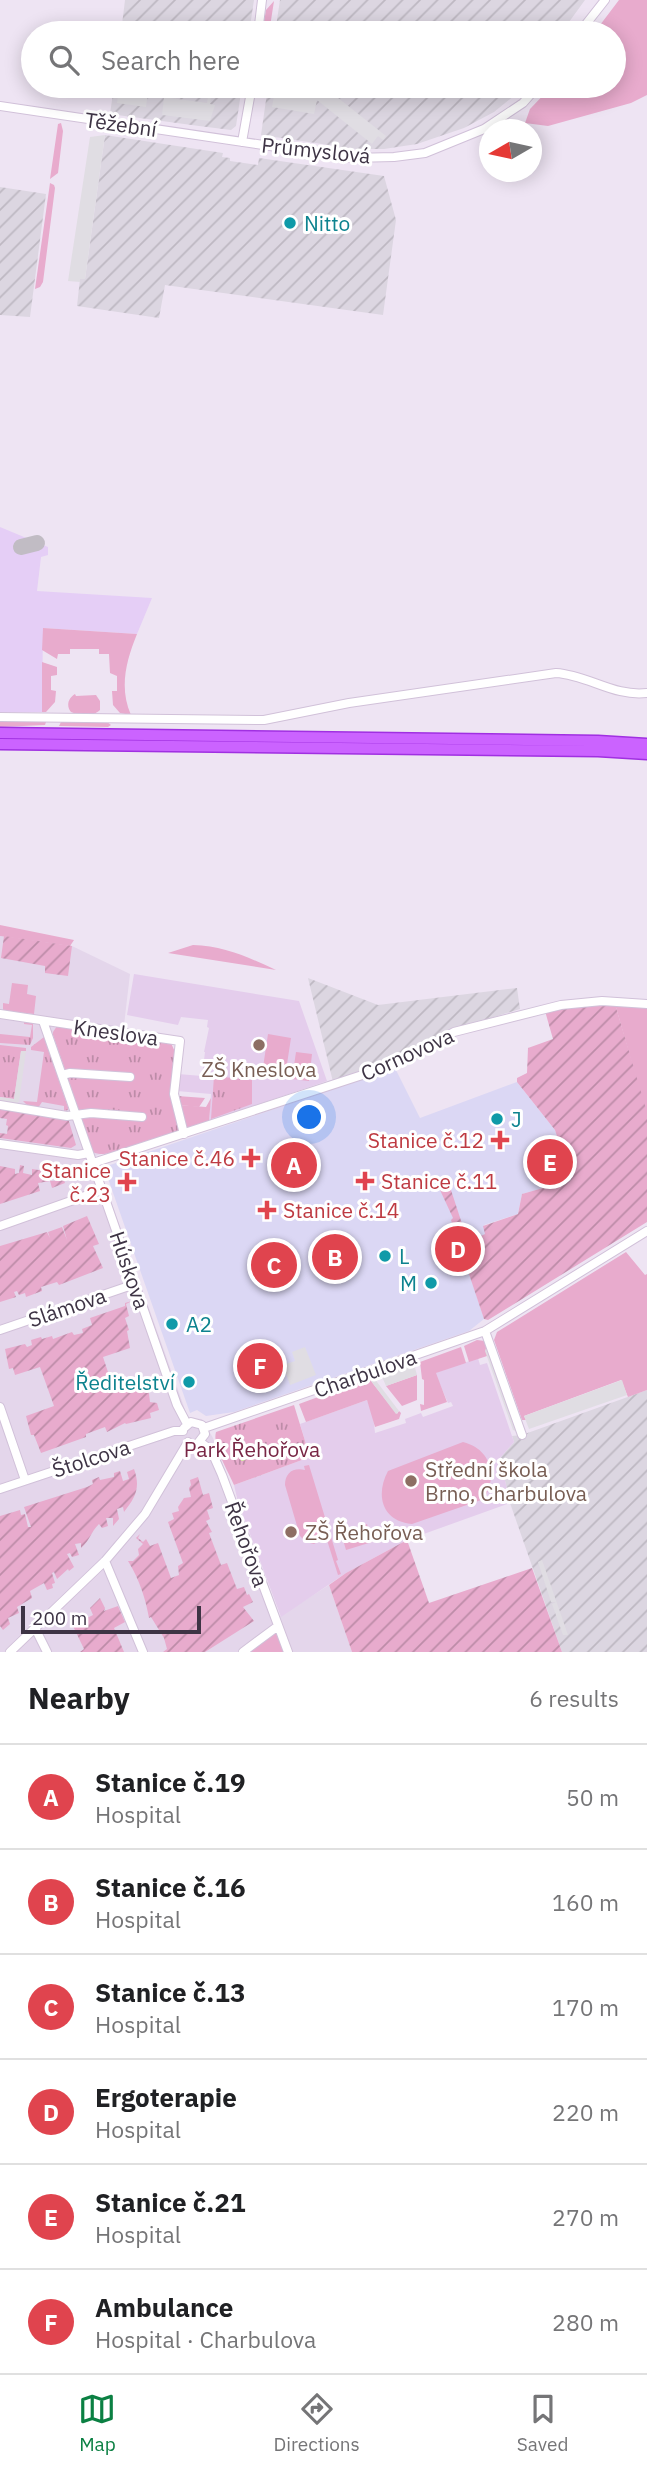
<!DOCTYPE html>
<meta charset="utf-8">
<style>
:root{--surface:#fff;--page:#f2f2f2;--text:#202124;--muted:#757577;--line:#e0e0e0;--accent:#0b8043}
body{margin:0;font-family:"IBM Plex Sans",sans-serif;background:var(--page);color:var(--text)}
.compass{position:absolute;left:479px;top:119px;width:63px;height:63px;border-radius:50%;background:var(--surface);box-shadow:0 4px 18px #0003;rotate:261deg}
.scale{position:absolute;left:21px;bottom:18px;width:180px;box-sizing:border-box;padding-left:7px;border:4px solid #3e3445;border-top:0;font-size:19px;line-height:24px;white-space:nowrap;color:#3e3445;-webkit-text-stroke:5px #fff;paint-order:stroke}
.you{position:absolute;left:310px;top:1118px;width:24px;height:24px;margin:-18px;border:5px solid #fff;border-radius:50%;background:#1a73e8;box-shadow:0 0 0 10px #1a73e833}
.badge{display:grid;place-items:center;width:46px;height:46px;border-radius:50%;background:var(--accent);color:#fff;font-size:23px;font-weight:700}
.pin{position:absolute;translate:-50% -50%;border:4px solid #fff;box-shadow:0 2px 7px #0006}
.list{margin:0;padding:0;list-style:none}
h2{display:flex;justify-content:space-between;align-items:center;height:91px;margin:0;padding:0 28px;font-size:30px}
h2 small{font-size:23px;font-weight:400;color:var(--muted)}
.list li{display:grid;grid-template-columns:46px 1fr auto;gap:21px;align-items:center;box-sizing:border-box;height:105px;padding:0 28px;border-top:2px solid var(--line)}
.list b{display:block;font-size:26px;white-space:nowrap}
.list p{margin:0;font-size:23px;white-space:nowrap;color:var(--muted)}
.list em{font-size:23px;font-style:normal;color:var(--muted)}
.icon{flex:none;width:38px;height:38px;fill:none;stroke:currentColor;stroke-width:2;stroke-linecap:round;stroke-linejoin:round}
.map{position:relative;flex:none;width:647px;height:1652px;overflow:hidden}
.search{position:absolute;background:var(--surface);box-shadow:0 4px 18px #0003;left:21px;right:21px;top:21px;height:77px;display:flex;align-items:center;gap:18px;box-sizing:border-box;padding:0 24px;border-radius:38px;color:var(--muted);font-size:26px}
.sheet{height:721px;background:var(--surface)}
nav{display:flex;justify-content:space-around;align-items:center;box-sizing:border-box;height:98px;border-top:2px solid var(--line);background:var(--surface);font-size:19px;color:var(--muted)}
nav a{display:grid;justify-items:center;gap:4px}
nav .on{color:var(--accent)}
.map>svg:first-child{display:block}
.residential{fill:#e4d6eb}
.commercial{fill:#e5cef6}
.industrial{fill:url(#industrial-furrows)}
.education{fill:#e4cdec}
.medical{fill:#dbd7f4}
.grass{fill:#e8abcd}
.park{fill:url(#park-tufts)}
.garden{fill:url(#garden-furrows)}
.parking{fill:#e0dde3}
.lines{fill:none;stroke-linecap:round;stroke-linejoin:round}
.stream{stroke:#cff29e;stroke-width:2}
.taxiway{stroke:#c1bcc4;stroke-width:16}
.minor-casing{stroke:#d1c1d9;stroke-width:10}
.highway-casing{stroke:#a030e1;stroke-width:13}
.minor{stroke:#fff;stroke-width:8}
.highway{stroke:#cb63ff;stroke-width:10}
.culture-dot{fill:#0f9aa8;stroke:#fff;stroke-width:2.5}
.education-dot{fill:#8d6e63;stroke:#fff;stroke-width:2.5}
.health-dot{fill:#e0444e;stroke:#fff;stroke-width:2.5}
.labels{text-anchor:middle;dominant-baseline:central;stroke-width:6;stroke-linejoin:round;paint-order:stroke}
.street-label{font-size:21px;fill:#3e3445;stroke:#fff}
.culture-label{font-size:21px;fill:#0d838f;stroke:#fff;text-anchor:start}
.education-label{font-size:21px;fill:#785e54;stroke:#fff;text-anchor:start}
.health-label{font-size:21px;fill:#be3a42;stroke:#fff;text-anchor:end}
.park-label{font-size:21px;fill:#782645;stroke:#fff}
</style>
<div class="map">
<svg width="647" height="1652" viewBox="0 0 647 1652">
<defs>
<pattern id="industrial-furrows" width="10" height="10" patternUnits="userSpaceOnUse" patternTransform="scale(1.75)"><rect width="10" height="10" fill="#dcd6e1"/><path d="M-1 1l2-2M0 10L10 0M9 11l2-2" fill="none" stroke="#beb8c2"/></pattern>
<pattern id="park-tufts" width="24" height="20" patternUnits="userSpaceOnUse" patternTransform="scale(1.75)"><rect width="24" height="20" fill="#e8abcd"/><path d="M3 7l-1-3M5 7V3M7 7l1-3M15 17l-1-3M17 17v-4M19 17l1-3" fill="none" stroke="#bd8ca8"/></pattern>
<pattern id="garden-furrows" width="10" height="10" patternUnits="userSpaceOnUse" patternTransform="scale(1.75)"><rect width="10" height="10" fill="#e8abcd"/><path d="M-1 1l2-2M0 10L10 0M9 11l2-2" fill="none" stroke="#bd8ca8"/></pattern>
</defs>
<rect width="100%" height="100%" fill="#eee4f3"/>
<path class="residential" d="M0 936 72 946 130 974 124 1025 157 1135 95 1156 188 1418 202 1419 213 1438 280 1616 329 1585 352 1652H0Z"/>
<path class="commercial" d="M0 527 48 547V555L41 557 37 591 152 598 137 634 43 628 42 712H0Z"/>
<path class="industrial" d="M125 0H254L249 33H121Z
M280 0H585L561 33H275Z
M114 86H242L236 126 231 130 199 126 110 114Z
M268 86H526L494 112 464 128 417 144 384 149H356L261 135Z
M105 135 223 153 222 157 230 158V161L258 165 259 158 384 176 396 220 383 315 165 285 159 318 77 306 80 279H85Z
M0 187 46 194 30 317 0 315Z
M308 978 378 1005 517 988 520 1009 449 1031 392 1060 333 1082Z
M647 1390V1652H562L510 1503 500 1458 514 1442 512 1436 522 1435Z"/>
<path class="education" d="M134 974 299 1001 327 1081 209 1121 211 1094 177 1091 178 1074 202 1076 205 1052H204L209 1028 207 1027 208 1020 181 1017 178 1025 127 1015Z
M478 1358 480 1365 487 1363 514 1442 500 1458 510 1503 407 1540 346 1573 281 1617 238 1502 234 1485 310 1457 300 1424 367 1400 373 1416 375 1433 406 1423 405 1419 421 1413 423 1417 453 1406 451 1402 448 1403 435 1373Z"/>
<path class="medical" d="M395 1068 420 1118 517 1082 555 1130 572 1180 522 1194 518 1214 484 1225 486 1234 462 1251 484 1319 469 1331 234 1412 206 1416 197 1410 190 1413 104 1167Z"/>
<path class="grass" d="M619 0H647V95L631 103 548 126 525 123 530 109 552 86H614V33H594Z
M274 1 269 33H262L266 10Z
M61 123 63 131 58 173 50 179 58 124Z
M50 183 54 185 55 188 43 282 40 287 35 289Z
M43 628 137 634C126 661 119 688 131 715L120 713 113 705 112 691H117V676L110 673 109 654H99V649H70V654H58L57 659 42 650Z
M42 662 57 667V675L51 676V690L56 691 55 702 46 712H42Z
M75 694 76 696 96 695 100 701V710C93 717 80 716 71 712 66 706 68 698 75 694Z
M0 720 45 721 46 722 45 725 0 727Z
M67 721H106L111 725 108 727 59 726 61 722Z
M0 925 74 940 70 946 0 936Z
M193 945C224 946 248 957 276 970L168 953Z
M12 983 28 985 27 994 36 996 34 1014 3 1011V1003L9 1004Z
M615 1004 647 1006V1112H646Z
M268 1034 291 1038 285 1077 262 1074Z
M296 1052 312 1054 309 1081 292 1079Z
M211 1098 209 1121 186 1129 179 1105 206 1107Z
M626 1252 645 1275 647 1274V1390L628 1397 621 1380 524 1416 526 1420H522L494 1340 497 1332Z
M477 1340 485 1341 487 1345V1356L469 1362 464 1346Z
M461 1347 466 1363 436 1373 447 1402 421 1411 420 1404 424 1405V1380L422 1379 420 1362Z
M417 1375V1400L402 1406 386 1386Z
M370 1378H374L371 1381 397 1414 399 1411 401 1413 399 1419 375 1427 367 1400 306 1422 299 1404Z
M463 1442C491 1449 498 1476 484 1499L412 1524C382 1521 375 1495 388 1471Z
M309 1465 338 1560 336 1561 341 1574 338 1575 326 1537 314 1544 306 1542 300 1536 285 1485C285 1473 293 1467 305 1470L304 1466Z
M367 1524 372 1542 346 1550 341 1533Z
M275 1633 278 1634 285 1652H248Z"/>
<path class="park" d="M24 1022 33 1023V1038L30 1045 0 1043V1034L30 1037 32 1025 24 1024Z
M57 1026 171 1043 175 1052 178 1131C160 1137 109 1161 93 1152L53 1035V1032Z
M44 1037 68 1107V1110L64 1111V1106L42 1102 38 1108H30L23 1101 37 1102 44 1052 31 1050V1047Z
M0 1045 26 1048V1051H21L14 1099 0 1097Z
M214 1076 252 1080V1104L211 1119Z
M177 1096 205 1098 199 1107 179 1105Z
M294 1405 310 1457 234 1485C228 1470 212 1446 216 1432Z"/>
<path class="garden" d="M4 936 72 946 68 976 45 973V966L1 958Z
M615 1004 647 1112V1222L488 1320 484 1319 451 1220 453 1218 440 1190 450 1187 467 1239 470 1241 485 1234 483 1226 518 1214 522 1194 571 1180 555 1130 517 1082V1078L527 1073 528 1048 553 1039 545 1011 588 1005Z
M0 1108 68 1118 76 1145 71 1148 0 1138V1133L7 1134 8 1126 6 1125 7 1119 0 1118Z
M20 1165 24 1166 23 1173 32 1175V1169L52 1172 51 1181 64 1180 65 1183 52 1188 50 1181 38 1183 40 1191 0 1204V1166L15 1169V1174L19 1173Z
M87 1216 99 1244 93 1246 103 1268 59 1285 57 1282 41 1287 42 1291 26 1297 25 1293 19 1295 17 1291 14 1292 16 1297 0 1302V1246L47 1232 50 1238 48 1232 62 1227 67 1240 63 1226Z
M132 1301 126 1304 129 1316 125 1318 129 1330 127 1331 130 1348 103 1357 114 1390 143 1380 145 1387 148 1386 150 1402 157 1403 159 1410 150 1413 151 1418 126 1424 125 1423 107 1432 105 1427 86 1434V1437L41 1453 34 1435H31L26 1416 54 1406 40 1367 15 1375 13 1368 9 1369 5 1349 25 1344 27 1347 32 1345 31 1340 41 1337 42 1339 52 1336 53 1339 72 1332 74 1335 83 1333 82 1329 92 1325 90 1318 125 1306V1303Z
M134 1469C141 1488 135 1498 124 1512L123 1507 117 1509 119 1519 113 1526V1518H106L108 1526 102 1528 99 1524C90 1533 91 1539 81 1548V1543L75 1544 79 1555 72 1557 70 1553 67 1554 74 1567 69 1571 68 1569 57 1579 54 1572 52 1573 55 1583 52 1584 53 1588 47 1590 44 1583 30 1591 32 1598 17 1607 19 1613 8 1618 10 1624 3 1630 0 1626V1516L20 1510 21 1515 25 1514 28 1527H31L24 1507 87 1487 93 1484 92 1480 99 1477 100 1480 114 1477V1473L120 1471 123 1481 129 1479 127 1472Z
M198 1477 203 1495 209 1493 213 1508 207 1510 210 1519 206 1521 212 1532 209 1533 221 1565 227 1563 237 1589 244 1587 247 1595 249 1594 253 1602 243 1607 254 1621 205 1652H163L167 1649 164 1638 151 1617 149 1618C146 1601 140 1580 128 1561H133L139 1555 138 1549 143 1544 136 1538 140 1534 138 1538 143 1542 146 1539 150 1546 158 1543 171 1578 179 1575 178 1566 183 1563 168 1522 174 1519 172 1513 179 1511 178 1507 184 1498 191 1497 189 1488 191 1485 190 1480Z
M407 1540 429 1603 532 1568 562 1652H352L329 1585 346 1573Z
M100 1598 105 1608 104 1611 118 1606 125 1622 114 1628 124 1652H80L84 1649 73 1626 84 1620 83 1615 87 1618 93 1615 90 1608Z"/>
<path class="parking" d="M169 86 212 90 210 104 215 105 210 121 162 115 164 97 207 103 208 97 206 94 173 89 168 91Z
M298 86H323L386 136 383 140 378 136 372 144 317 100 314 114 272 107 274 96 283 98 284 93 311 97Z
M119 88 148 92 146 107 117 103Z
M105 135 85 279H80V282L68 281 90 137Z
M21 1051H26L19 1102 15 1104 0 1102V1097L14 1099Z
M487 1345 518 1432 513 1430 485 1351Z
M305 1347 316 1375 290 1385 283 1365 295 1361 292 1352Z
M413 1361 417 1375 386 1386 380 1372Z
M374 1378 399 1411 396 1414 371 1381Z
M622 1380 627 1395 529 1429 524 1416Z
M542 1560 568 1635H563L552 1604 556 1602H551L538 1562Z"/>
<g class="lines">
<path class="stream" d="M242 1460 245 1459V1451L248 1449"/>
<path class="taxiway" d="M21 547 37 543"/>
<defs>
<path id="minor" d="M258 33 262 0
M579 33 605 0
M0 106 351 158 394 157 425 153 484 129 523 103 538 86
M242 142 252 86
M0 717 264 720 349 703 556 673C588 675 614 697 647 693
M0 1014 180 1041 174 1094 184 1134
M43 1021 177 1405 187 1424
M62 1075 70 1073 130 1077
M0 1105 67 1116 91 1113 142 1117
M0 1144 78 1155 89 1153
M93 1163 399 1063 454 1032 561 1005 602 1001 647 1004
M0 1226 102 1190
M0 1330 135 1284
M485 1331 522 1435
M0 1407 25 1480
M184 1428 191 1422 202 1425 205 1434 198 1443
M204 1428 485 1331 647 1231
M200 1442 211 1450 222 1475 288 1652
M0 1489 174 1431H183
M105 1561 143 1652
M35 1628 47 1652
M10 1652 105 1561 145 1514 188 1442
M243 1652 278 1626"/>
<path id="highway" d="M0 733 598 741 647 744
M0 744 598 751 647 754"/>
</defs>
<use href="#minor" class="minor-casing"/>
<use href="#highway" class="highway-casing"/>
<use href="#minor" class="minor"/>
<use href="#highway" class="highway"/>
</g>
<g class="culture-dot">
<circle cx="290" cy="223" r="7"/>
<circle cx="497" cy="1119" r="7"/>
<circle cx="385" cy="1256" r="7"/>
<circle cx="431" cy="1283" r="7"/>
<circle cx="172" cy="1324" r="7"/>
<circle cx="189" cy="1382" r="7"/>
</g>
<g class="education-dot">
<circle cx="259" cy="1045" r="7"/>
<circle cx="411" cy="1481" r="7"/>
<circle cx="291" cy="1532" r="7"/>
</g>
<g class="health-dot">
<path d="M496.5 1129.5h7v7h7v7h-7v7h-7v-7h-7v-7h7z"/>
<path d="M247.5 1147.5h7v7h7v7h-7v7h-7v-7h-7v-7h7z"/>
<path d="M361.5 1170.5h7v7h7v7h-7v7h-7v-7h-7v-7h7z"/>
<path d="M123.5 1171.5h7v7h7v7h-7v7h-7v-7h-7v-7h7z"/>
<path d="M263.5 1199.5h7v7h7v7h-7v7h-7v-7h-7v-7h7z"/>
</g>
<g class="labels">
<g class="street-label">
<text transform="translate(121 124) rotate(8)">Těžební</text>
<text transform="translate(316 150) rotate(6)">Průmyslová</text>
<text transform="translate(116 1032) rotate(8)">Kneslova</text>
<text transform="translate(407 1054) rotate(-24)">Cornovova</text>
<text transform="translate(130 1270) rotate(71)">Húskova</text>
<text transform="translate(67 1307) rotate(-19)">Slámova</text>
<text transform="translate(365 1373) rotate(-19)">Charbulova</text>
<text transform="translate(91 1458) rotate(-18)">Štolcova</text>
<text transform="translate(247 1544) rotate(70)">Řehořova</text>
</g>
<g class="culture-label">
<text x="304" y="223">Nitto</text>
<text x="511" y="1119">J</text>
<text x="399" y="1256">L</text>
<text x="417" y="1283" text-anchor="end">M</text>
<text x="186" y="1324">A2</text>
<text x="175" y="1382" text-anchor="end">Ředitelství</text>
</g>
<g class="education-label">
<text x="259" y="1069" text-anchor="middle">ZŠ Kneslova</text>
<text x="425" y="1469">Střední škola<tspan x="425" dy="24">Brno, Charbulova</tspan></text>
<text x="305" y="1532">ZŠ Řehořova</text>
</g>
<g class="health-label">
<text x="484" y="1140">Stanice č.12</text>
<text x="235" y="1158">Stanice č.46</text>
<text x="111" y="1170">Stanice<tspan x="111" dy="24">č.23</tspan></text>
<text x="381" y="1181" text-anchor="start">Stanice č.11</text>
<text x="283" y="1210" text-anchor="start">Stanice č.14</text>
</g>
<g class="park-label">
<text x="252" y="1449">Park Řehořova</text>
</g>
</g>
</svg>
<svg class="compass" viewBox="-18 -18 36 36"><path d="M0-13l5 13h-10z" fill="#e53935"/><path d="M0 13l5-13h-10z" fill="#757577"/></svg>
<div class="scale">200 m</div>
<div class="you"></div>
<div class="pin badge" style="left:294px;top:1165px;background:#e0444e">A</div>
<div class="pin badge" style="left:335px;top:1257px;background:#e0444e">B</div>
<div class="pin badge" style="left:274px;top:1265px;background:#e0444e">C</div>
<div class="pin badge" style="left:458px;top:1249px;background:#e0444e">D</div>
<div class="pin badge" style="left:550px;top:1162px;background:#e0444e">E</div>
<div class="pin badge" style="left:260px;top:1366px;background:#e0444e">F</div>
<div class="search"><svg class="icon" aria-label="search" viewBox="0 0 24 24"><circle cx="10" cy="10" r="6"/><path d="M15 15l6 6"/></svg>Search here</div>
</div>
<section class="sheet">
<h2>Nearby<small>6 results</small></h2>
<ul class="list">
<li><span class="badge" style="background:#e0444e">A</span><div><b>Stanice č.19</b><p>Hospital</p></div><em>50 m</em></li>
<li><span class="badge" style="background:#e0444e">B</span><div><b>Stanice č.16</b><p>Hospital</p></div><em>160 m</em></li>
<li><span class="badge" style="background:#e0444e">C</span><div><b>Stanice č.13</b><p>Hospital</p></div><em>170 m</em></li>
<li><span class="badge" style="background:#e0444e">D</span><div><b>Ergoterapie</b><p>Hospital</p></div><em>220 m</em></li>
<li><span class="badge" style="background:#e0444e">E</span><div><b>Stanice č.21</b><p>Hospital</p></div><em>270 m</em></li>
<li><span class="badge" style="background:#e0444e">F</span><div><b>Ambulance</b><p>Hospital · Charbulova</p></div><em>280 m</em></li>
</ul>
</section>
<nav>
<a class="on"><svg class="icon" aria-label="map" viewBox="0 0 24 24"><path d="M3 6l6-2 6 2 6-2v14l-6 2-6-2-6 2zM9 4v14M15 6v14"/></svg>Map</a>
<a><svg class="icon" aria-label="directions" viewBox="0 0 24 24"><path d="M12 3l9 9-9 9-9-9zM9 14v-3h6M13 9l2 2-2 2"/></svg>Directions</a>
<a><svg class="icon" aria-label="saved" viewBox="0 0 24 24"><path d="M7 4h10v16l-5-4-5 4z"/></svg>Saved</a>
</nav>
